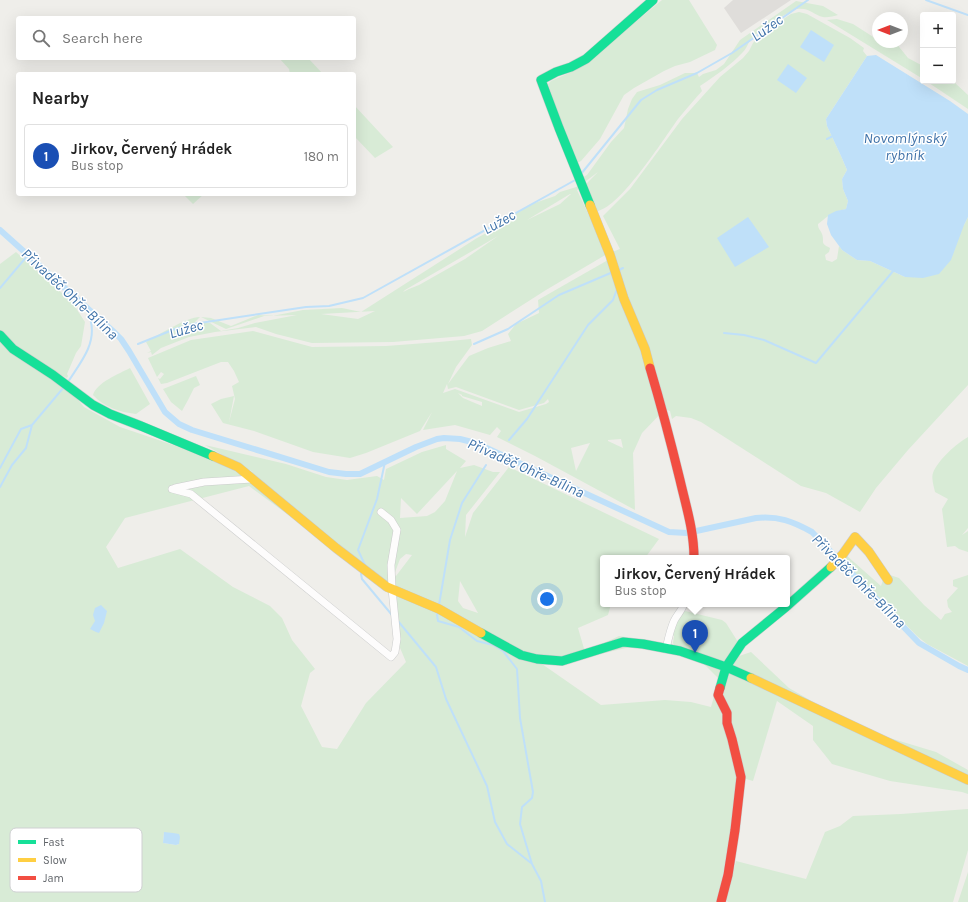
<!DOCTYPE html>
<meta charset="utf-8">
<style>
:root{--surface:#fff;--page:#f2f2f2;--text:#222;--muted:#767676;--line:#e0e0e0;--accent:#d93025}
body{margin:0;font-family:Karla,sans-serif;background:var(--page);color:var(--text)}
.controls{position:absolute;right:12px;top:12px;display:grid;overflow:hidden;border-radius:4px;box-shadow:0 4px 16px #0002}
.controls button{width:36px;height:36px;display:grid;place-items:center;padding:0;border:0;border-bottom:1px solid var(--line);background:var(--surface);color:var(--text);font:20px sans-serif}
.compass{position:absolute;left:872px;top:12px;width:36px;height:36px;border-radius:50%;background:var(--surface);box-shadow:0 4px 16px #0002;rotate:270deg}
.you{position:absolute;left:547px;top:599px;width:14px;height:14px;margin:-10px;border:3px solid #fff;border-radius:50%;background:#1a73e8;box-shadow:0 0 0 6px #1a73e833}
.badge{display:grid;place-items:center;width:26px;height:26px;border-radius:50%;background:var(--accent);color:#fff;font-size:13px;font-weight:700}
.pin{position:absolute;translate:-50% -33px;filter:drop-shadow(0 1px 2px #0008)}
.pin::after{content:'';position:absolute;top:21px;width:14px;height:12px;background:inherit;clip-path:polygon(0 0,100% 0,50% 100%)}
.popup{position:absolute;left:600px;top:555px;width:190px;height:52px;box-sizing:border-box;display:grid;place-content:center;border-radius:4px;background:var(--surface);filter:drop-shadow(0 1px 3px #0005);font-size:13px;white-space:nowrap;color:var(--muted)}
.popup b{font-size:15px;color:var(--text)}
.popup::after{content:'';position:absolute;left:50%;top:100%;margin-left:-8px;border:8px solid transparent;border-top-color:var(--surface)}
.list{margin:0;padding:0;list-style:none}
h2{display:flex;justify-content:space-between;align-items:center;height:52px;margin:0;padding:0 16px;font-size:17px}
h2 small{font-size:13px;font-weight:400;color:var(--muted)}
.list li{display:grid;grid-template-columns:26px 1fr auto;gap:12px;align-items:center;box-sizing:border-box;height:64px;margin:0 8px 8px;padding:0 8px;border:1px solid var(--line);border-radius:4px}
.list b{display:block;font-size:15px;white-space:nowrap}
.list p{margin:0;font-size:13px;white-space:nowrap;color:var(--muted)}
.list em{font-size:13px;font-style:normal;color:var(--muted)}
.icon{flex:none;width:22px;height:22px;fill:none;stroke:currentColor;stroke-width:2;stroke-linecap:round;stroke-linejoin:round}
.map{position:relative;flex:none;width:968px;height:902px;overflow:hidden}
.search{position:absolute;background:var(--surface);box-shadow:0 4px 16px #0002;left:16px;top:16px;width:340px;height:44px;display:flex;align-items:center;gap:10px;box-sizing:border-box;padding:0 14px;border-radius:4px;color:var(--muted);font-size:15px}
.panel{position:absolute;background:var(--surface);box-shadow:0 4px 16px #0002;left:16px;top:72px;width:340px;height:124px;border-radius:4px}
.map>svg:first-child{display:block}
.industrial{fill:#dfddda}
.green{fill:#d8ebd6;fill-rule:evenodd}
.water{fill:#bfe0f9}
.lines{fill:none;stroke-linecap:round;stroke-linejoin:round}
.stream{stroke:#bfe0f9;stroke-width:2}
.canal{stroke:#bfe0f9;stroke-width:6}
.street-casing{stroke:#cbcccc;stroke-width:8}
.fast-casing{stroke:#cacacb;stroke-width:10}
.slow-casing{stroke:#cacacb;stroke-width:10}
.jam-casing{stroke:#cacacb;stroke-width:10}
.street{stroke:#fdfcfc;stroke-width:7}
.fast{stroke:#16e098;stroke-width:9}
.slow{stroke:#ffcf43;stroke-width:9}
.jam{stroke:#f24e42;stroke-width:9}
.labels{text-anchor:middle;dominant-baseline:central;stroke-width:3;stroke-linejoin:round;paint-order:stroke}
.water-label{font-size:15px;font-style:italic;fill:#4174aa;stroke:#fff}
.key{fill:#fff;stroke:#cfd0d2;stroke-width:1}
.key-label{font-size:11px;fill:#5f6368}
</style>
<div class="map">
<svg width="968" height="902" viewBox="0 0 968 902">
<rect width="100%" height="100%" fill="#efeeea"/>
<path class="industrial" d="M733 0H791L741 33 724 8Z"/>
<path class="green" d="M662 0H689L717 45 715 50 690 62 675 66 664 71 634 88 624 95 600 139 581 161 575 164 548 84 551 81 569 73 581 67Z
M796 1 823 6 838 15C834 16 827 18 823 17 814 15 809 7 797 9 788 11 757 32 751 39 748 43 747 48 743 52 731 65 715 76 700 86L702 91C694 100 686 109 678 119 663 140 621 206 598 211L593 208 583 187 577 190 607 254 546 290 482 331 464 336 393 342 312 343 276 334 256 327 215 332 189 337 161 348 152 355 151 352 147 353 151 351 146 342C159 335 186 317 200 317L194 323H210L221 331 238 328 255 323 297 315 264 316 226 329 201 317 211 318 231 326 258 315 272 316 303 310 342 308 361 312 477 238 490 231 493 228 529 205 555 196 560 192 586 184 598 172 582 184 580 179 587 175 611 142 624 128 628 109 632 99 637 92 660 85 685 73H697L699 77 703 74 716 70 724 64 740 40ZM571 194 560 204 527 220 570 194ZM498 236 465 259 419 285 409 289 403 292 405 290ZM375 311 358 319 321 314Z
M799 12 807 14 850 38 864 48 863 51 867 56 826 119 827 126 841 156 847 170 842 179 843 189 848 201 846 209C833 212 829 215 818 224 818 229 820 229 822 234 825 242 819 243 830 248L829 252 825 255 826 260 832 262 837 259 839 246 842 250 857 260 870 261 905 277 964 225 968 217V385L908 450 876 488 860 512 826 493 801 486 701 422 691 418 676 416 672 419 670 411 665 409 642 433 633 453 635 510 535 456 497 437 501 431 497 427 490 435 455 425 423 430 432 412 420 431 366 453 350 458 313 452 254 431 223 423 211 404 221 399 234 396 229 422 235 399 232 386 239 382 234 371 228 362H221L167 383 161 384 158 378 160 379 164 374 161 372 157 377 148 358 191 340 253 331 312 347 386 346 439 342 471 339 472 345 456 367 448 384 469 356 488 348 511 341 508 334 516 324 539 313 538 300 608 260 612 252 620 249 603 216 630 189 682 119 720 77 743 58 749 51 753 43 761 34 791 14ZM447 384 448 389 456 387 519 410 544 403 548 399 549 402 546 404 519 412 455 389 443 393ZM458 393 462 395V396L482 402V406L463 398ZM621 439 623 448 608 441V440ZM590 443 576 471 571 448Z
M837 19 853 24 878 40V42H882L884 43H896L908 58 923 66V79L827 20Z
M279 58H308L323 74H290L289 69Z
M926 81H952L954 82 968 95V109Z
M354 105 393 147 375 158 354 136Z
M183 194H204L193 204Z
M16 252 72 302 85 322 81 346 76 353 67 374 68 376 67 378 32 360 0 331V264Z
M0 341 63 383 61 388 64 387 74 395 84 407 120 427 253 472 205 445 286 464 326 477 347 480 377 476 384 480 386 469 422 452 446 445V449L466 461 460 468 474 465 493 472H500L466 515 465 537 473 513 509 467 659 539 645 558H603V604H611L608 615 578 628 585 652 619 636 674 645 673 643 674 636 673 635C675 626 677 616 685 611L722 620 726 623 738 642 727 660 751 652 789 688 822 707 827 719 936 752 968 770V794L962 792 890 781 832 764 813 740V726L777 701 753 781 739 777 724 869 717 902H0ZM457 471 445 501 435 512 427 516 400 518 401 498 417 514ZM249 486 389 589 395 636 406 662 366 703 337 749 322 747 301 706 310 673 315 669 292 640 282 618 270 606 233 587 180 549 118 568 106 547 112 538 125 518ZM406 554 412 555 396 576 394 575 400 559ZM460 581 478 613 463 608 458 601ZM639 645 702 662 719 679 711 707 691 702 665 700 601 705 542 664 587 657ZM164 832 179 844 176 845 163 843Z
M130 368 150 404 136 414C119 412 104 407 93 395 97 382 119 374 130 368Z
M196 376 200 385 194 388 188 400 182 411 171 402 163 389Z
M968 437V528L962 535 968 531V552L959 549 955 546 947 547 942 509 948 499 935 492C934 487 931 478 933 473 938 460 956 444 968 437Z
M846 555 881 586 883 580 890 575 899 578 924 605 941 620 945 614 952 612 948 607 947 600 958 588 953 586V580L968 575V666L927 644 917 636 842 560Z
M968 809V850L953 902H728L726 900 736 861 806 879 825 832 840 826 853 816 901 814Z
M968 872V902H958Z"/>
<path class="water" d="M811 30 834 45 824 62 800 47Z
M876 55 950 101 968 114V217L964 225 951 260 939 274 923 278 905 277 870 261 857 260 842 250 831 235 827 224 828 215 836 211 846 209 848 201 843 189 842 179 847 170 841 156 827 126 826 119 867 56Z
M788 64 807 78 796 93 777 80Z
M748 217 769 247 735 267 717 238Z
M101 605 107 611 104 623 99 633 96 632 90 629 95 621 93 615 95 608Z
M164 832 173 833 179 834 180 837 179 844 176 845 163 843Z"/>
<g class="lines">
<path class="stream" d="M926 0 968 15
M827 139 833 136
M581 174 641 100 657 90 697 73 732 53 808 0
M619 270 623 268
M0 288 28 255
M724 333 744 335 764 340 816 363 894 270
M138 344 175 329 193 324 306 307 329 306 363 298 577 179
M474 344 508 329 559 295 613 272
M68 382C80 363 96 345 91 322 90 317 88 312 86 307
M509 440 527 419 588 325 613 300 617 289
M0 468 21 429 32 425
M0 487 12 465 26 448 32 425 64 387
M365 565 358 550 377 499 385 462
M362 573 361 574 362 579 392 615
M439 605 450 540 462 503 486 465
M438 611 437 615 438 621 459 627 477 641 493 645 503 651 517 669 520 718 533 792 532 798 522 807 520 824 532 864 541 881 545 902
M398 621 436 667 446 699 487 786 495 822 507 844 531 863"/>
<path class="canal" d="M0 230 114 332 121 339 129 351 165 412 179 424 192 430 329 472 346 474H360L416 447 437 439 444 438 460 439 476 443 669 532 687 533 756 518C779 516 792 521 812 532L919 643 959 666 968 670"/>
<defs>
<path id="street" d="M175 488 204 482 252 479
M172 489 191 494 391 657 395 652 397 639 392 589 391 565 397 530 391 520 381 512
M666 649C668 640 670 630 674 621 677 615 682 610 684 604"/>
<path id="fast" d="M590 205 559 128 541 80 556 72 571 67 586 59 653 0
M0 335 13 349 53 375 93 405 110 414 141 426 213 456
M481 633 521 655 537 659 562 661 623 642 643 644 680 651 726 667 751 678
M720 688 726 667 742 643 786 607 831 567"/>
<path id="slow" d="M590 205 610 255 624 299 645 349 650 368
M213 456 238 467 336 548 387 587 439 609 481 633
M831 567 843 554 855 537 869 552 888 580
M751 678 968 780"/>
<path id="jam" d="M650 368C661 405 671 443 680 480 686 506 694 531 694 558
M720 688 718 695 727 713V723L732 739 741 777 735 830 728 875 721 902"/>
</defs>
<use href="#street" class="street-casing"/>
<use href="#fast" class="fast-casing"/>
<use href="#slow" class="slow-casing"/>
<use href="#jam" class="jam-casing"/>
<use href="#street" class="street"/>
<use href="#fast" class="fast"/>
<use href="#slow" class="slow"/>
<use href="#jam" class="jam"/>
</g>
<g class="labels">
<g class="water-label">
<text transform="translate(767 28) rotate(-35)">Lužec</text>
<text x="905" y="138">Novomlýnský<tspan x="905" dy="17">rybník</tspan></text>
<text transform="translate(499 222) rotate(-29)">Lužec</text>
<text transform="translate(70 294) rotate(43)">Přivaděč Ohře-Bílina</text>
<text transform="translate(186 329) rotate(-16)">Lužec</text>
<text transform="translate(526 468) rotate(24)">Přivaděč Ohře-Bílina</text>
<text transform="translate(859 581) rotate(45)">Přivaděč Ohře-Bílina</text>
</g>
</g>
<rect x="10" y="828" width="132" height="64" rx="6" class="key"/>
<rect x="18" y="840" width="18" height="4" fill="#16e098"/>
<rect x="18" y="858" width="18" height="4" fill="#ffcf43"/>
<rect x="18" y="876" width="18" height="4" fill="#f24e42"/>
<g class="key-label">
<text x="43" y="846">Fast</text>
<text x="43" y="864">Slow</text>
<text x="43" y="882">Jam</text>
</g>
</svg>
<div class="controls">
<button>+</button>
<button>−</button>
</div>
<svg class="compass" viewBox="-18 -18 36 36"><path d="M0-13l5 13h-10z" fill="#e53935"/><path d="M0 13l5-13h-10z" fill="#767676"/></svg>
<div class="you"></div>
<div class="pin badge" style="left:695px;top:653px;background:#1a4fb4">1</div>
<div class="popup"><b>Jirkov, Červený Hrádek</b>Bus stop</div>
<div class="search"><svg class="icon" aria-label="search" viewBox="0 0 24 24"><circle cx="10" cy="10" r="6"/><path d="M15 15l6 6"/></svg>Search here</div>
<section class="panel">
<h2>Nearby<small></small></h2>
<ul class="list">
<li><span class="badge" style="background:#1a4fb4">1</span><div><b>Jirkov, Červený Hrádek</b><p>Bus stop</p></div><em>180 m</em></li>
</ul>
</section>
</div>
